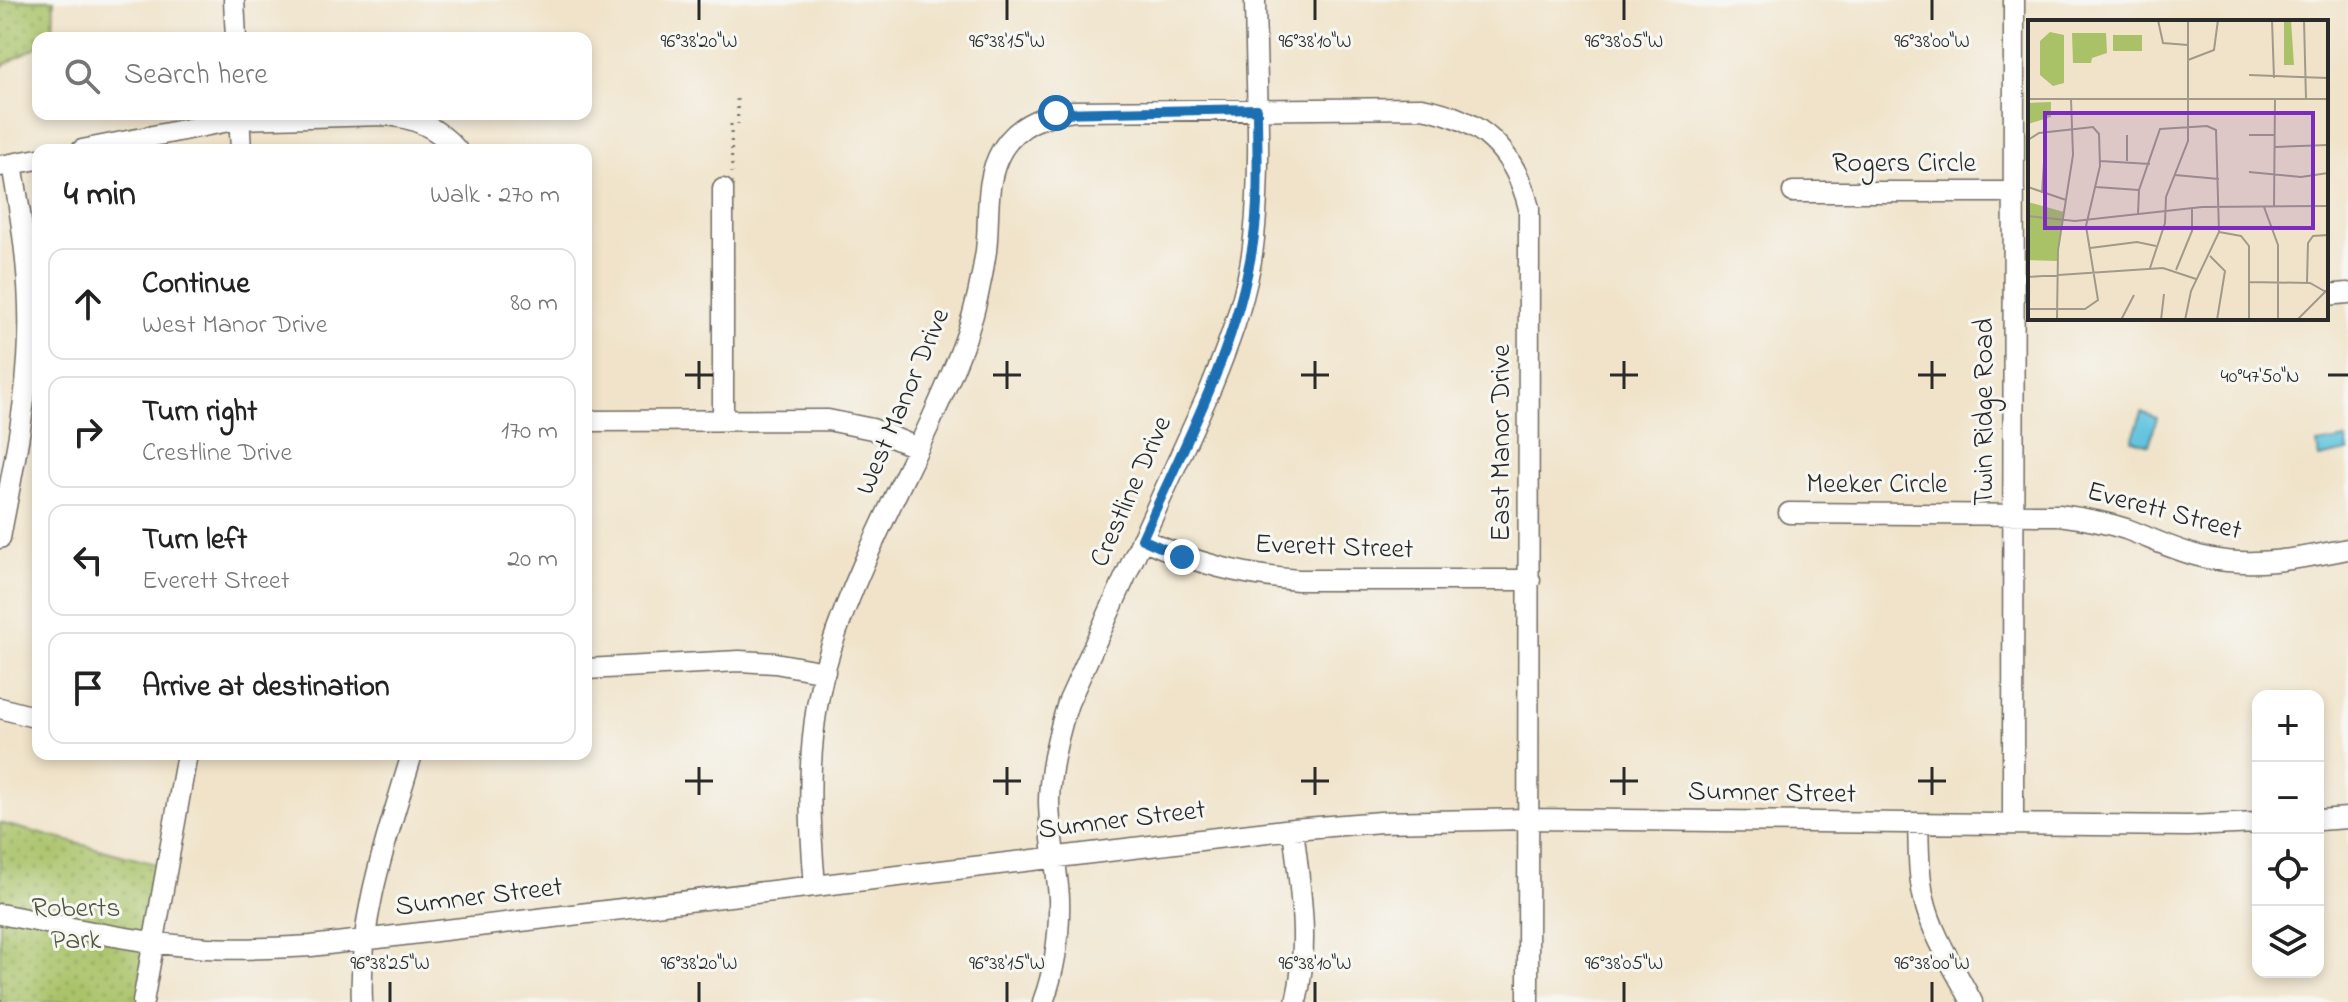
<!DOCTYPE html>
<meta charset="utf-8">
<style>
:root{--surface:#fff;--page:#f2f2f2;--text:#222;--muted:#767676;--line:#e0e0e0}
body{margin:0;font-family:"Indie Flower",sans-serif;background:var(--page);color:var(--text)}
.controls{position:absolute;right:24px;bottom:24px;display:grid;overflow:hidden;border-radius:16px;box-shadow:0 4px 12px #0003}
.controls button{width:72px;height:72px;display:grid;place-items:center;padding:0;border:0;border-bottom:2px solid var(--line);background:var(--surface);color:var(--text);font:40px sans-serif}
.stop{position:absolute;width:24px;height:24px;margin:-18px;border:6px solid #1f6fb2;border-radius:50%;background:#fff}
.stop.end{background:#1f6fb2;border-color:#fff;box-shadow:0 2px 8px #0008}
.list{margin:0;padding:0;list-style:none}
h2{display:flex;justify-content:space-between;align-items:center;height:104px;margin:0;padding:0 32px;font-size:34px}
h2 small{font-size:26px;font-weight:400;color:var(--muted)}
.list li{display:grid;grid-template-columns:52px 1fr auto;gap:24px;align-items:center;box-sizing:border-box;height:112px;margin:0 16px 16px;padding:0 16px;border:2px solid var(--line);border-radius:16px}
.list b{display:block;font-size:30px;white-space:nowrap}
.list p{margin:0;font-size:26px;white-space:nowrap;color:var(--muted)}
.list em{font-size:26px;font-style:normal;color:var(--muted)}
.icon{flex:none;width:44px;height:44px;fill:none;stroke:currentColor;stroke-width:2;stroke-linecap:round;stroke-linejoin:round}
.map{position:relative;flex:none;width:2348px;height:1002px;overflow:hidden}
.search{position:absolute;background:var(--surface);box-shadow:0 4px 12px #0003;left:32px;top:32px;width:560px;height:88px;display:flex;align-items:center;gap:20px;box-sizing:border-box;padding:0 28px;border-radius:16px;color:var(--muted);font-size:30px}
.panel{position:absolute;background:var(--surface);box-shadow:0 4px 12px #0003;left:32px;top:144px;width:560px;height:616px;border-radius:16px}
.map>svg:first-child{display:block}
.grass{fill:url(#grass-dots);stroke:#6a764a;stroke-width:2}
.water{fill:#5fc2dd;stroke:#457684;stroke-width:2}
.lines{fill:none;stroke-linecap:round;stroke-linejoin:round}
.minor-casing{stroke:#706b62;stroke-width:23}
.path{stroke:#706b62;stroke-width:3;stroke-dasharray:2 6;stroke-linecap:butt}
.minor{stroke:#fff;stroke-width:20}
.route{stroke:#1f6fb2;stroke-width:10}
.ticks{fill:none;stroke:#2b2b2b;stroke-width:3}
.labels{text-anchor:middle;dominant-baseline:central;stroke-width:6;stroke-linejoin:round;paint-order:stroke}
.street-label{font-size:28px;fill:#2b2b2b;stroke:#f6f6f2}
.park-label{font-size:28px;fill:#51583d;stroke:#f6f6f2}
.inset-road{fill:none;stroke:#a1998a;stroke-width:2}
.view{fill:#7b2cbf;fill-opacity:0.15;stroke:#7b2cbf;stroke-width:4}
.inset-edge{fill:none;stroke:#2b2b2b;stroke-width:4}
.ticks-label{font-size:20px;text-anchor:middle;fill:#2b2b2b;stroke:#f6f6f2;stroke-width:6;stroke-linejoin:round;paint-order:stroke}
</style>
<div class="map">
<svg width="2348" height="1002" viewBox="0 0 2348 1002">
<defs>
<pattern id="grass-dots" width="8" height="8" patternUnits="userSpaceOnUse" patternTransform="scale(2)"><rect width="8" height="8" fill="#a9c268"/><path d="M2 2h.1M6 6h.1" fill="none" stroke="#8a9e56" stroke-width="1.8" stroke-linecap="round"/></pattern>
</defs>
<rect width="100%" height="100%" fill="#f6f6f2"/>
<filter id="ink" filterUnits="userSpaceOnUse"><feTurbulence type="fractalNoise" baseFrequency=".0125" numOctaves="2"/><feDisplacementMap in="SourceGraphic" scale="16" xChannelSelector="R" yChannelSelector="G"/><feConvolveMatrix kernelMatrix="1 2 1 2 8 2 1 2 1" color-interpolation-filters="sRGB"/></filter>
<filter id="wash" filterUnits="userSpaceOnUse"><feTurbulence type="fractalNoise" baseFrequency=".006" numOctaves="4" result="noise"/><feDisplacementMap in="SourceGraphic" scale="32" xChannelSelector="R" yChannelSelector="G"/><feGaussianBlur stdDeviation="1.8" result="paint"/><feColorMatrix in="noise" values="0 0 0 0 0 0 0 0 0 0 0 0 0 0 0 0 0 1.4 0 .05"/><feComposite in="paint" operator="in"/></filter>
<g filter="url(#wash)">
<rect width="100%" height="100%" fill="#f0e3c9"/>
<path class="grass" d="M0 0H54L53 37 38 38V46L0 67Z
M0 823 167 867 143 1002H0Z"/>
<path class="water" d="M2142 412 2157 418 2149 445 2132 440Z
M2346 439 2348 452 2319 458 2317 444Z"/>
</g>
<g filter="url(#ink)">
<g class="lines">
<defs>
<path id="minor" d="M234 0 236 38
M239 114 241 150
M82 150 239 119 384 115C414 117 437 127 457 150
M0 166 38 159
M723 189V419
M1793 192H2014
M2326 295 2348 293
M586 421 828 420 872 429 918 448
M1789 513 2059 515C2082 518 2104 522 2126 529 2153 539 2178 552 2207 558 2255 568 2301 558 2348 549
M0 538C12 473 27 407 29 339 31 280 22 222 12 164
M1142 539C1195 563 1239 575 1298 580H1530
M586 669 739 661 775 663 825 672
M0 708 38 718
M2318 820 2348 818
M1918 823C1919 848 1918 874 1924 899 1932 935 1955 969 1972 1002
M2013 824 2014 0
M1293 829C1300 887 1310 945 1296 1002
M815 886C808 807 806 728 830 651 855 573 895 498 930 423 943 394 957 364 967 334 976 307 982 279 986 251 990 218 984 180 1002 150 1019 123 1044 115 1074 111L1422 108C1481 119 1514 149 1529 208L1528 1002
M0 914C68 927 137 943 207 948 242 950 277 948 311 946L1293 829 1381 822 1529 819 2188 826 2258 823
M143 1002 187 754
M362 1002C358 916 388 835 412 754
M1043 1002C1055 969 1060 933 1059 898 1057 865 1049 833 1049 800 1050 766 1058 734 1068 703L1210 390C1230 341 1249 291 1254 238 1262 160 1256 79 1255 0"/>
</defs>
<use href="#minor" class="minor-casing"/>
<path class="path" d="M737 99 738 124
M731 124 732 173
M0 1001 1 997"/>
<use href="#minor" class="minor"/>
</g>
</g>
<g class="lines" filter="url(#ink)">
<path class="route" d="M1056 113 1257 109C1257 153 1260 200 1253 243 1237 349 1185 443 1142 539L1182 557"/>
</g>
<path class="ticks" d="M699 0V20M1007 0V20M1315 0V20M1624 0V20M1932 0V20M699 361V389M1007 361V389M1315 361V389M1624 361V389M1932 361V389M685 375H713M993 375H1021M1301 375H1329M1610 375H1638M1918 375H1946M2328 375H2348M699 767V795M1007 767V795M1315 767V795M1624 767V795M1932 767V795M685 781H713M993 781H1021M1301 781H1329M1610 781H1638M1918 781H1946M390 982V1002M699 982V1002M1007 982V1002M1315 982V1002M1624 982V1002M1932 982V1002"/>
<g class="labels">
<g class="street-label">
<text x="1904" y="164">Rogers Circle</text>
<text transform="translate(904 402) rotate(-67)">West Manor Drive</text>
<text transform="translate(1985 412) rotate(-90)">Twin Ridge Road</text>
<text transform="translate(1502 443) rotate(-90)">East Manor Drive</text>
<text x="1877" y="485">Meeker Circle</text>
<text transform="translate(1132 492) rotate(-66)">Crestline Drive</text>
<text transform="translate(2164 512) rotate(15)">Everett Street</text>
<text transform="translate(1334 548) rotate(2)">Everett Street</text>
<text transform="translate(1772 794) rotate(1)">Sumner Street</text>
<text transform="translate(1122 821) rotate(-7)">Sumner Street</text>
<text transform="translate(479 898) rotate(-7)">Sumner Street</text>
</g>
<g class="park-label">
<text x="76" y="909">Roberts<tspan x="76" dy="32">Park</tspan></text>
</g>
</g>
<g transform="translate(2028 20)">
<rect width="300" height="300" fill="#f0e3c9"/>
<path d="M256 0H263L266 45H256ZM23 82V97L0 104V83ZM0 182 36 192 29 241 0 240Z" fill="#a9c268"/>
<path d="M22 12 36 15V63L25 66 12 55V21ZM44 13H78L79 33 64 38 63 43H45ZM85 15H114V31H85Z" fill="#a9c268"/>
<path class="inset-road" d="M130 0 135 23 160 25M244 0 246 58M276 0 278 79M160 40 186 30 190 0M221 55 300 58M0 79H300M99 115V141M221 115H247M0 120 11 113 65 107 71 114 72 146 58 206 70 280 57 289H0M247 127 300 125M72 141 122 144M221 152 273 157 300 153M147 155 191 159M0 167 38 180M68 167 111 170M14 173 18 112M236 187 250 225V300M246 187 247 78M110 194 111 170 132 109 179 106 188 110 191 212 163 271 157 300M0 196 47 201 174 187 300 186M191 212 213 216 221 226V300M62 228 109 222 128 226M182 236 197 251 189 300M122 248 137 203 138 177 160 121V0M148 250 164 211V188M0 257 135 248 168 259M221 262 282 263 298 272M279 262 280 223 285 216 300 215M29 300 30 230 45 135 43 79M93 300 106 275M133 300 136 274M269 300 300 269"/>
<path class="view" d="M17 93H285V208H17Z"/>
<rect width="300" height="300" class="inset-edge"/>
</g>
<g class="ticks-label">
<text x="699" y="47">96°38'20"W</text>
<text x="1007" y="47">96°38'15"W</text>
<text x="1315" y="47">96°38'10"W</text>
<text x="1624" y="47">96°38'05"W</text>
<text x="1932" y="47">96°38'00"W</text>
<text x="2260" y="382">40°47'50"N</text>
<text x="390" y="969">96°38'25"W</text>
<text x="699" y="969">96°38'20"W</text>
<text x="1007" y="969">96°38'15"W</text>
<text x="1315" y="969">96°38'10"W</text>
<text x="1624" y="969">96°38'05"W</text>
<text x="1932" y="969">96°38'00"W</text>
</g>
</svg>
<div class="controls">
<button>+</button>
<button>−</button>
<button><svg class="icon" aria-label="locate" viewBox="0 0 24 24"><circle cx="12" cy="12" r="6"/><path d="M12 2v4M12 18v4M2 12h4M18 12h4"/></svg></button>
<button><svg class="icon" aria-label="layers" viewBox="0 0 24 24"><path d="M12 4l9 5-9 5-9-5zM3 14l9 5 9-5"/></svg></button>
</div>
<div class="stop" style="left:1056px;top:113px"></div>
<div class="stop end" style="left:1182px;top:557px"></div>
<div class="search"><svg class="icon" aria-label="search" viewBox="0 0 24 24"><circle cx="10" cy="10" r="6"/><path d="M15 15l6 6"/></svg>Search here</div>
<section class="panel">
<h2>4 min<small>Walk · 270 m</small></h2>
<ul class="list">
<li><svg class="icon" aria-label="ahead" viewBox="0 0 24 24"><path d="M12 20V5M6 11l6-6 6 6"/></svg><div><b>Continue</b><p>West Manor Drive</p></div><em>80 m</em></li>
<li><svg class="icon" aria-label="right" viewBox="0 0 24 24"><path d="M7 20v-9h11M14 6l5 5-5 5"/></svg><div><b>Turn right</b><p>Crestline Drive</p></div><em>170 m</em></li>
<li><svg class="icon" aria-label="left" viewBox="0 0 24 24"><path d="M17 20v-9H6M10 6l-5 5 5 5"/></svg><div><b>Turn left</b><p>Everett Street</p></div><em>20 m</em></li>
<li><svg class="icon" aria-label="arrive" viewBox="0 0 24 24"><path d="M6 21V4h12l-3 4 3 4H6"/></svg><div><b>Arrive at destination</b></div></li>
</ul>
</section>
</div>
